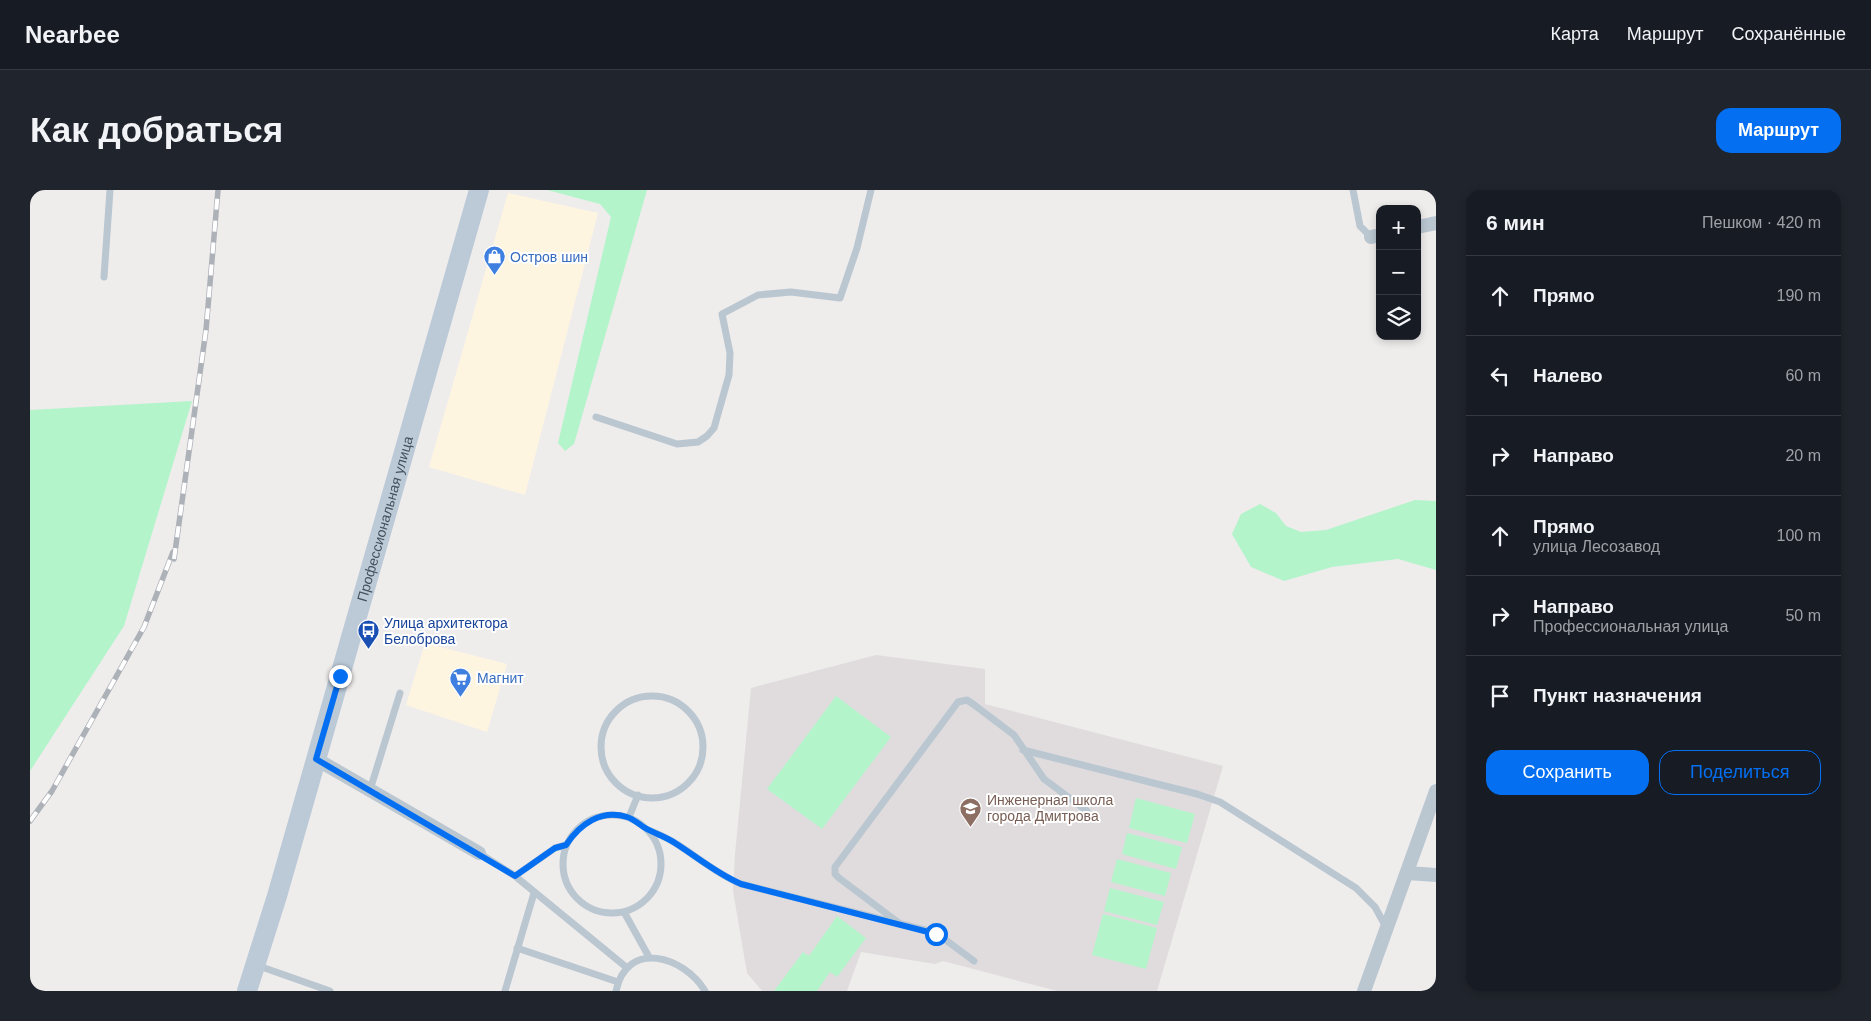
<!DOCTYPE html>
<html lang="ru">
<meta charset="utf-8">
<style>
:root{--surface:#171b24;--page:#20242c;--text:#f1f3f6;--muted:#9ea1a6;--line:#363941;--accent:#046ff1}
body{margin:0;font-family:Arial,sans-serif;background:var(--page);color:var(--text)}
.controls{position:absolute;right:15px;top:15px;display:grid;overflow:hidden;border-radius:10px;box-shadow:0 2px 8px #0003}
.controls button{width:45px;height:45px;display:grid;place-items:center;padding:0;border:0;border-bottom:1px solid var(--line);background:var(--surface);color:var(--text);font:25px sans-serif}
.stop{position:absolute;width:15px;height:15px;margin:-11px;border:4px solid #046ff1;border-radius:50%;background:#fff}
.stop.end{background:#046ff1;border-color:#fff;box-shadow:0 1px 5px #0008}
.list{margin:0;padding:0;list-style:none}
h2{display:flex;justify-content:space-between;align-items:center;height:65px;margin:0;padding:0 20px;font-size:21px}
h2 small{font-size:16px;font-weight:400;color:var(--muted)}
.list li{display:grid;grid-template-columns:32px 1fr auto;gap:15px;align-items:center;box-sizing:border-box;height:80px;padding:0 20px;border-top:1px solid var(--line)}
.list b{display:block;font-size:19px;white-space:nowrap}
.list p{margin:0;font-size:16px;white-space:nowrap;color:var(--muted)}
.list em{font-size:16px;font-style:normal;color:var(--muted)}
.actions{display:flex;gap:10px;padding:15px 20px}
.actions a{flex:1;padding:11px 0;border:1px solid var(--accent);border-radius:15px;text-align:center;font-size:18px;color:var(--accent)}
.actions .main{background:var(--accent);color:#fff}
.icon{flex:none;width:28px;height:28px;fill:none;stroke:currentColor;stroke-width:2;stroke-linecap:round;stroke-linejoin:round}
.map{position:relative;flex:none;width:1406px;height:801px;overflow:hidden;border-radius:15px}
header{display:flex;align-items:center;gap:30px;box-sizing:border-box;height:70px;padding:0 25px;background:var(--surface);border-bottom:1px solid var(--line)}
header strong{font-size:24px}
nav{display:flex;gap:28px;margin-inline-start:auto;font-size:18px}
.intro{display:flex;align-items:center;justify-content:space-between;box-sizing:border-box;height:120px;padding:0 30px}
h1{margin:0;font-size:35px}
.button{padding:12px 22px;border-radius:15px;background:var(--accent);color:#fff;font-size:18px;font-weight:700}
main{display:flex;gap:30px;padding:0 30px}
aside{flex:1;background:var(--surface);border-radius:15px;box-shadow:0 2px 8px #0003}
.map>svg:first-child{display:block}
.commercial{fill:#fef5e1}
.education{fill:#e0dcde}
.green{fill:#b3f4cb}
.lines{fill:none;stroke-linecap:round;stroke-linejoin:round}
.service{stroke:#bac7d1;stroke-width:7}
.minor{stroke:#bac7d1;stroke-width:14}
.secondary{stroke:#bccad8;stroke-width:20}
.rail-casing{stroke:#adb1b8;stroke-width:5.5}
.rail{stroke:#fff;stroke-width:4;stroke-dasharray:11;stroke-linecap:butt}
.route{stroke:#046ff1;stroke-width:6}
.labels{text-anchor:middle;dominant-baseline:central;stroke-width:4;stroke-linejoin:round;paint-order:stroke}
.shop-label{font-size:14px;fill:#366cbe;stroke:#fff;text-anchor:start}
.street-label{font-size:14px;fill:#42505c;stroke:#fff}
.transit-label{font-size:14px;fill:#164399;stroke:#fff;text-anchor:start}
.education-label{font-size:14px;fill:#785e54;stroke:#fff;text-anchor:start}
</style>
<header>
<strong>Nearbee</strong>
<nav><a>Карта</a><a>Маршрут</a><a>Сохранённые</a></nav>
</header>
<div class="intro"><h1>Как добраться</h1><a class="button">Маршрут</a></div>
<main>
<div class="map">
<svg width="1406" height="801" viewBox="0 0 1406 801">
<rect width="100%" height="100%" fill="#efecec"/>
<path class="commercial" d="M478 3 568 23 495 305 399 277Z
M395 453 477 474 457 542 376 515Z"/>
<path class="education" d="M846 465 955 479V514L1193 576 1127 801H1027L913 771 905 774 831 762 817 801H732L717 783 703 701 705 664 721 498Z"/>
<path class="green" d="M517 0H617L544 254 535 261 528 253 581 27 570 14Z
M162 211 94 436 0 581V220Z
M1385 310 1406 311V380L1368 369 1302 377 1254 391 1221 377 1202 344 1211 324 1230 314 1246 323 1256 336 1271 342 1296 340Z
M806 506 861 547 792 639 737 599Z
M1106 608 1165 624 1157 653 1099 638Z
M1097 643 1152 657 1146 679 1092 664Z
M1087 669 1141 683 1135 706 1081 692Z
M1080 698 1134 712 1127 735 1074 721Z
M1073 724 1127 738 1116 779 1062 765Z
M807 726 836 748 807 787 800 782 787 801H744L773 762 779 766Z"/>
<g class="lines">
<path class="service" d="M1323 0 1330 36 1341 47
M74 87 80 0
M566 227 647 254 668 252 677 246 684 238 699 185 700 163 692 124 728 105 761 102 810 108 827 58 841 0
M571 557a51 51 0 1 1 102 0a51 51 0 1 1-102 0Z
M993 560 1167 604 1190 612 1326 698 1345 717 1356 737
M340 600 370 503
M533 674a49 49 0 1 1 98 0a49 49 0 1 1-98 0Z
M599 627 608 605
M618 640C653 652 677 680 711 694L899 741 913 748 944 771
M449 663 485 686 596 777
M485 686 525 658 536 655
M594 722 619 767
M869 733 809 688 805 684V677L928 512 937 510 943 514 984 545 1014 589 1057 621
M487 758 588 792
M226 775 300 801
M475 801 504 703
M586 801C597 749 654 766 675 801"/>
<path class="minor" d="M1387 37 1406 33
M1341 47 1350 45
M286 569 449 663
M1378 683 1406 685
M1334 801 1406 601"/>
<path class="secondary" id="s1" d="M217 801 247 706 449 0"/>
<defs>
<path id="rail" d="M144 369 176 140 188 0
M0 631 22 601 114 437 143 362"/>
</defs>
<use href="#rail" class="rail-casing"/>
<use href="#rail" class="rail"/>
</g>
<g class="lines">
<path class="route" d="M310 486 286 569 485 686 525 658 536 655C550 634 571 619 597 627 604 629 611 636 617 639 626 644 636 647 645 653 667 667 687 684 711 694L906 744"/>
</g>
<defs>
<symbol id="shop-pin" viewBox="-11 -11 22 30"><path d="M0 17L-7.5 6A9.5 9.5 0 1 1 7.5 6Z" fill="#3f7fe0" stroke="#fff"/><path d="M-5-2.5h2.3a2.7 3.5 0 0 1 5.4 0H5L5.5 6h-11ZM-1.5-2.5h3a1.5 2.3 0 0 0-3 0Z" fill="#fff"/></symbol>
<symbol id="bus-pin" viewBox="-11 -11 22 30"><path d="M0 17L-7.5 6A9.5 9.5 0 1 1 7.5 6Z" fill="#1a4fb4" stroke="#fff"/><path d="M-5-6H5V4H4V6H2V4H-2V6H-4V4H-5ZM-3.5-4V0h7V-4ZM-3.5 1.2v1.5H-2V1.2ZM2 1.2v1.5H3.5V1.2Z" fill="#fff"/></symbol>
<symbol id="supermarket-pin" viewBox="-11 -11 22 30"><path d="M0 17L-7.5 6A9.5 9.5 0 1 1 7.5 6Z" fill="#3f7fe0" stroke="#fff"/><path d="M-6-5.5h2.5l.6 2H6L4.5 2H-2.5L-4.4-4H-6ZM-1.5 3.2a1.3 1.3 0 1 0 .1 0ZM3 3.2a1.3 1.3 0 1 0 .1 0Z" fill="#fff"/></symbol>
<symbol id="school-pin" viewBox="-11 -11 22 30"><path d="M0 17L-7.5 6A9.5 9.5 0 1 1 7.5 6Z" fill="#8d6e63" stroke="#fff"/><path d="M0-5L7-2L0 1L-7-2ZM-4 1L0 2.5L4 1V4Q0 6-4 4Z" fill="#fff"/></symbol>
</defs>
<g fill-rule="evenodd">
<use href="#shop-pin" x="452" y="54" width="25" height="34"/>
<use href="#bus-pin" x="326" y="428" width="25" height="34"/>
<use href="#supermarket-pin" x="418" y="476" width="25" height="34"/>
<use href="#school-pin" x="928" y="606" width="25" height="34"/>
</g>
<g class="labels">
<g class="shop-label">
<text x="480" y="67">Остров шин</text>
<text x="447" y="488">Магнит</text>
</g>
<g class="street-label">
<text stroke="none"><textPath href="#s1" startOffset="492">Профессиональная улица</textPath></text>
</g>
<g class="transit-label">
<text x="354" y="433">Улица архитектора<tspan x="354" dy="16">Белоброва</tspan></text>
</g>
<g class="education-label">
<text x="957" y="610">Инженерная школа<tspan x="957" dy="16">города Дмитрова</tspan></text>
</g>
</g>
</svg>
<div class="controls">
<button>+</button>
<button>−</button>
<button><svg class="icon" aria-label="layers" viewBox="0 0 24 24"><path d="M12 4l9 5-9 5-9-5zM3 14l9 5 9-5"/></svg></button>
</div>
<div class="stop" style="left:906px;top:744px"></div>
<div class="stop end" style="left:310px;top:486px"></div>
</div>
<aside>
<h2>6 мин<small>Пешком · 420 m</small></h2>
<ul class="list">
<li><svg class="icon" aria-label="ahead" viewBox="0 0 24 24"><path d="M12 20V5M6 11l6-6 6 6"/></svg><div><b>Прямо</b></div><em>190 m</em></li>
<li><svg class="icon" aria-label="left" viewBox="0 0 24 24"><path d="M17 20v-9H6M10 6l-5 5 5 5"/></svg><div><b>Налево</b></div><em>60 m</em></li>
<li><svg class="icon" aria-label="right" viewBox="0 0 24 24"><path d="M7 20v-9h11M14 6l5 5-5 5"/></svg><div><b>Направо</b></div><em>20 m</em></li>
<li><svg class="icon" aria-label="ahead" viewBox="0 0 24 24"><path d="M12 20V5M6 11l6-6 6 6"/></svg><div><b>Прямо</b><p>улица Лесозавод</p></div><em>100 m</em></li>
<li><svg class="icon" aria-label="right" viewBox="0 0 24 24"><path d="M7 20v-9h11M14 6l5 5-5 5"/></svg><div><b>Направо</b><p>Профессиональная улица</p></div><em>50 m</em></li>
<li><svg class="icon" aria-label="arrive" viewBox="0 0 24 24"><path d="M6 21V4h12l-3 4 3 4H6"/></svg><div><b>Пункт назначения</b></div></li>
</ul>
<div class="actions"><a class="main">Сохранить</a><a>Поделиться</a></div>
</aside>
</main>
